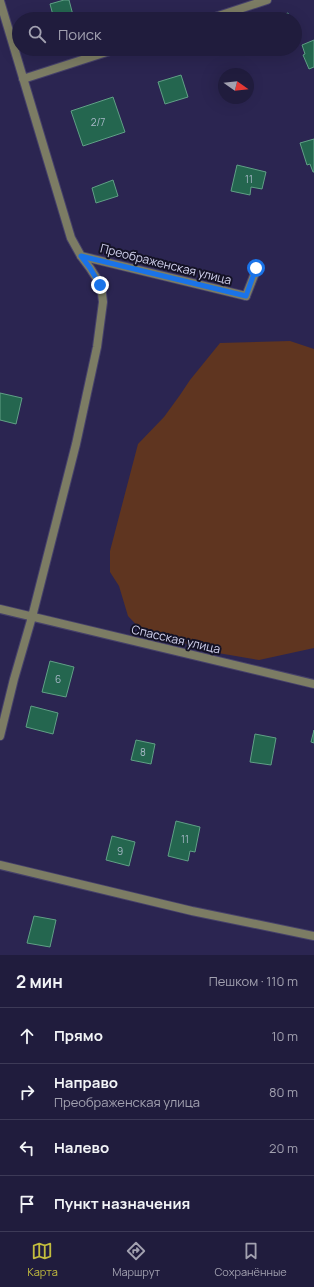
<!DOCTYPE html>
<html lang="ru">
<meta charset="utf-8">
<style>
:root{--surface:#201c3d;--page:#2d2948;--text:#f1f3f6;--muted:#a2a1b0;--line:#3d3a57;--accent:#c3bd3e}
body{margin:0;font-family:Manrope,sans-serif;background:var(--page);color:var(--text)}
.compass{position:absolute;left:218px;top:68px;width:36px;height:36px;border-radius:50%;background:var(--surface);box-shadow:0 4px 16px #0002;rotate:104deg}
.stop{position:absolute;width:12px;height:12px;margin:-9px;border:3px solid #1a73e8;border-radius:50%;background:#fff}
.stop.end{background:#1a73e8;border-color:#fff;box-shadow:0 1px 4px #0008}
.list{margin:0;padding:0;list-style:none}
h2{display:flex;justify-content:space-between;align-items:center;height:52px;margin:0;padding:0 16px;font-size:17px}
h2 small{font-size:13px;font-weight:400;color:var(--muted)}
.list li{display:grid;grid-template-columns:26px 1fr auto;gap:12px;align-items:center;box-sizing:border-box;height:56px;padding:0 16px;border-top:1px solid var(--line)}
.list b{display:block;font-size:15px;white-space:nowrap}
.list p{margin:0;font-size:13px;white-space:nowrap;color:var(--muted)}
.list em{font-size:13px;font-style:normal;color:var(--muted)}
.icon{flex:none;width:22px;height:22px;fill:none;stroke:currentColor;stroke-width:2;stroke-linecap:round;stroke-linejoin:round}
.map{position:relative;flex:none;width:314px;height:955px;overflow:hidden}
.search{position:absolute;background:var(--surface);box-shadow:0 4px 16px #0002;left:12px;right:12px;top:12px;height:44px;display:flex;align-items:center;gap:10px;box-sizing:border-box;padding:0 14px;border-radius:22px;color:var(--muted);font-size:15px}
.sheet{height:276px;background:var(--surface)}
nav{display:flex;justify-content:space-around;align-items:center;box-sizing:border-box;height:56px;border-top:1px solid var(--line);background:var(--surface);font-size:11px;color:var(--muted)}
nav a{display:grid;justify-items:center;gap:2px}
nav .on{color:var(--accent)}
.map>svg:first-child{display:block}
.green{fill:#5f3520}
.building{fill:#24664f;stroke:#60a086}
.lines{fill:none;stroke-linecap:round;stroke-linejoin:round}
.service-casing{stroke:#46416a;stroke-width:10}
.minor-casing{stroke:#46416a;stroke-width:10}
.service{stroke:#7c7c64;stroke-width:8}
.minor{stroke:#7c7c64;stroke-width:8}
.route{stroke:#1a73e8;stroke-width:5}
.labels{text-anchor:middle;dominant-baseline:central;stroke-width:4;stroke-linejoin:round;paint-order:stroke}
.number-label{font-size:10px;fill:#a8b8c8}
.street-label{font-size:12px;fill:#d4d4f0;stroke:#141226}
</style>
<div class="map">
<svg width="314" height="955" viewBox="0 0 314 955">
<rect width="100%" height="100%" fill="#2b2551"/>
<path class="green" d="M290 341 314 349V648L259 660 218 653 174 640 147 636 128 616 119 586 110 572V551L138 444 164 417 180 395 190 380 220 343Z"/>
<path class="building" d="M64 0H69L74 19H54L50 4Z
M288 13 290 19H271Z
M314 40V67L309 69 303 55 305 54 302 45Z
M181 75 188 97 165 104 158 82Z
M113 97 125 132 83 146 71 111Z
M314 139V172H313L310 164 307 165 300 143Z
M237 165 266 172 262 189 251 187 250 195 231 191Z
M113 180 118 196 96 203 92 188Z
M0 393 22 398 16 424 0 420Z
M50 661 74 667 66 697 42 692Z
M31 706 58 713 53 734 26 727Z
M314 730V743L311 742Z
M255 734 276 738 271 765 250 762Z
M136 740 155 744 151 764 131 760Z
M176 821 200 827 195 852 190 851 188 861 168 856Z
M112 836 135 842 129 866 106 860Z
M34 916 56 920 50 947 27 943Z"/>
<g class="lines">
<defs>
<path id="service" d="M246 296 257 268
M0 865 192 911 314 936"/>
<path id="minor" d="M0 1 71 238 81 256 90 268 101 285 103 302 97 347 76 444 32 617 14 679 0 736
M209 19 267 0
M23 79 116 49
M81 256 246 296
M0 609 314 684"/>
</defs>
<use href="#service" class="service-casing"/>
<use href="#minor" class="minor-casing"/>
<use href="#service" class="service"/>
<use href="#minor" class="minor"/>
</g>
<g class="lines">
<path class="route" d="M100 285 90 268 81 256 246 296 256 268"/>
</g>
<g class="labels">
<g class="number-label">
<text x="98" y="122">2/7</text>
<text x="249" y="179">11</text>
<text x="58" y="679">6</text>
<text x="143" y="752">8</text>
<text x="185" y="839">11</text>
<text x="120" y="851">9</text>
</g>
<g class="street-label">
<text transform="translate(166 264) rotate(14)">Преображенская улица</text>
<text transform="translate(176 639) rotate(13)">Спасская улица</text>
</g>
</g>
</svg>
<svg class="compass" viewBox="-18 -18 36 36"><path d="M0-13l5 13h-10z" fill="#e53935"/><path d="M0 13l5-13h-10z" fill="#a2a1b0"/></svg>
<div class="stop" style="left:256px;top:268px"></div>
<div class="stop end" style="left:100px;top:285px"></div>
<div class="search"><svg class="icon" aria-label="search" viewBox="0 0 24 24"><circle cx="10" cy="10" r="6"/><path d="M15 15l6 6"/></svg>Поиск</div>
</div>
<section class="sheet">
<h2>2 мин<small>Пешком · 110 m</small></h2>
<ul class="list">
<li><svg class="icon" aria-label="ahead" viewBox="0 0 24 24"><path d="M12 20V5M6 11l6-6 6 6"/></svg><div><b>Прямо</b></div><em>10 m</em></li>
<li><svg class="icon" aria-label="right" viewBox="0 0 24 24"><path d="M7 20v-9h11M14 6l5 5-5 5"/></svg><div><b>Направо</b><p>Преображенская улица</p></div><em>80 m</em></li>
<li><svg class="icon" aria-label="left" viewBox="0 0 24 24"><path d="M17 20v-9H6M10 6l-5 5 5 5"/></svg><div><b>Налево</b></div><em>20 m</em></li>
<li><svg class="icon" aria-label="arrive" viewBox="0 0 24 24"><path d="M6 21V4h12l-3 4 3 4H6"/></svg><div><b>Пункт назначения</b></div></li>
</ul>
</section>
<nav>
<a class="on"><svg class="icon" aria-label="map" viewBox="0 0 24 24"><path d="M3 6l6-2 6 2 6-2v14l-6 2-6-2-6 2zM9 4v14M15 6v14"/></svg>Карта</a>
<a><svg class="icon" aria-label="directions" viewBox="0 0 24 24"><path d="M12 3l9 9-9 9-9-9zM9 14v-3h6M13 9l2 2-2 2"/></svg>Маршрут</a>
<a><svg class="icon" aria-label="saved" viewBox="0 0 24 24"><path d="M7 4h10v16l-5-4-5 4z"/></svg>Сохранённые</a>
</nav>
